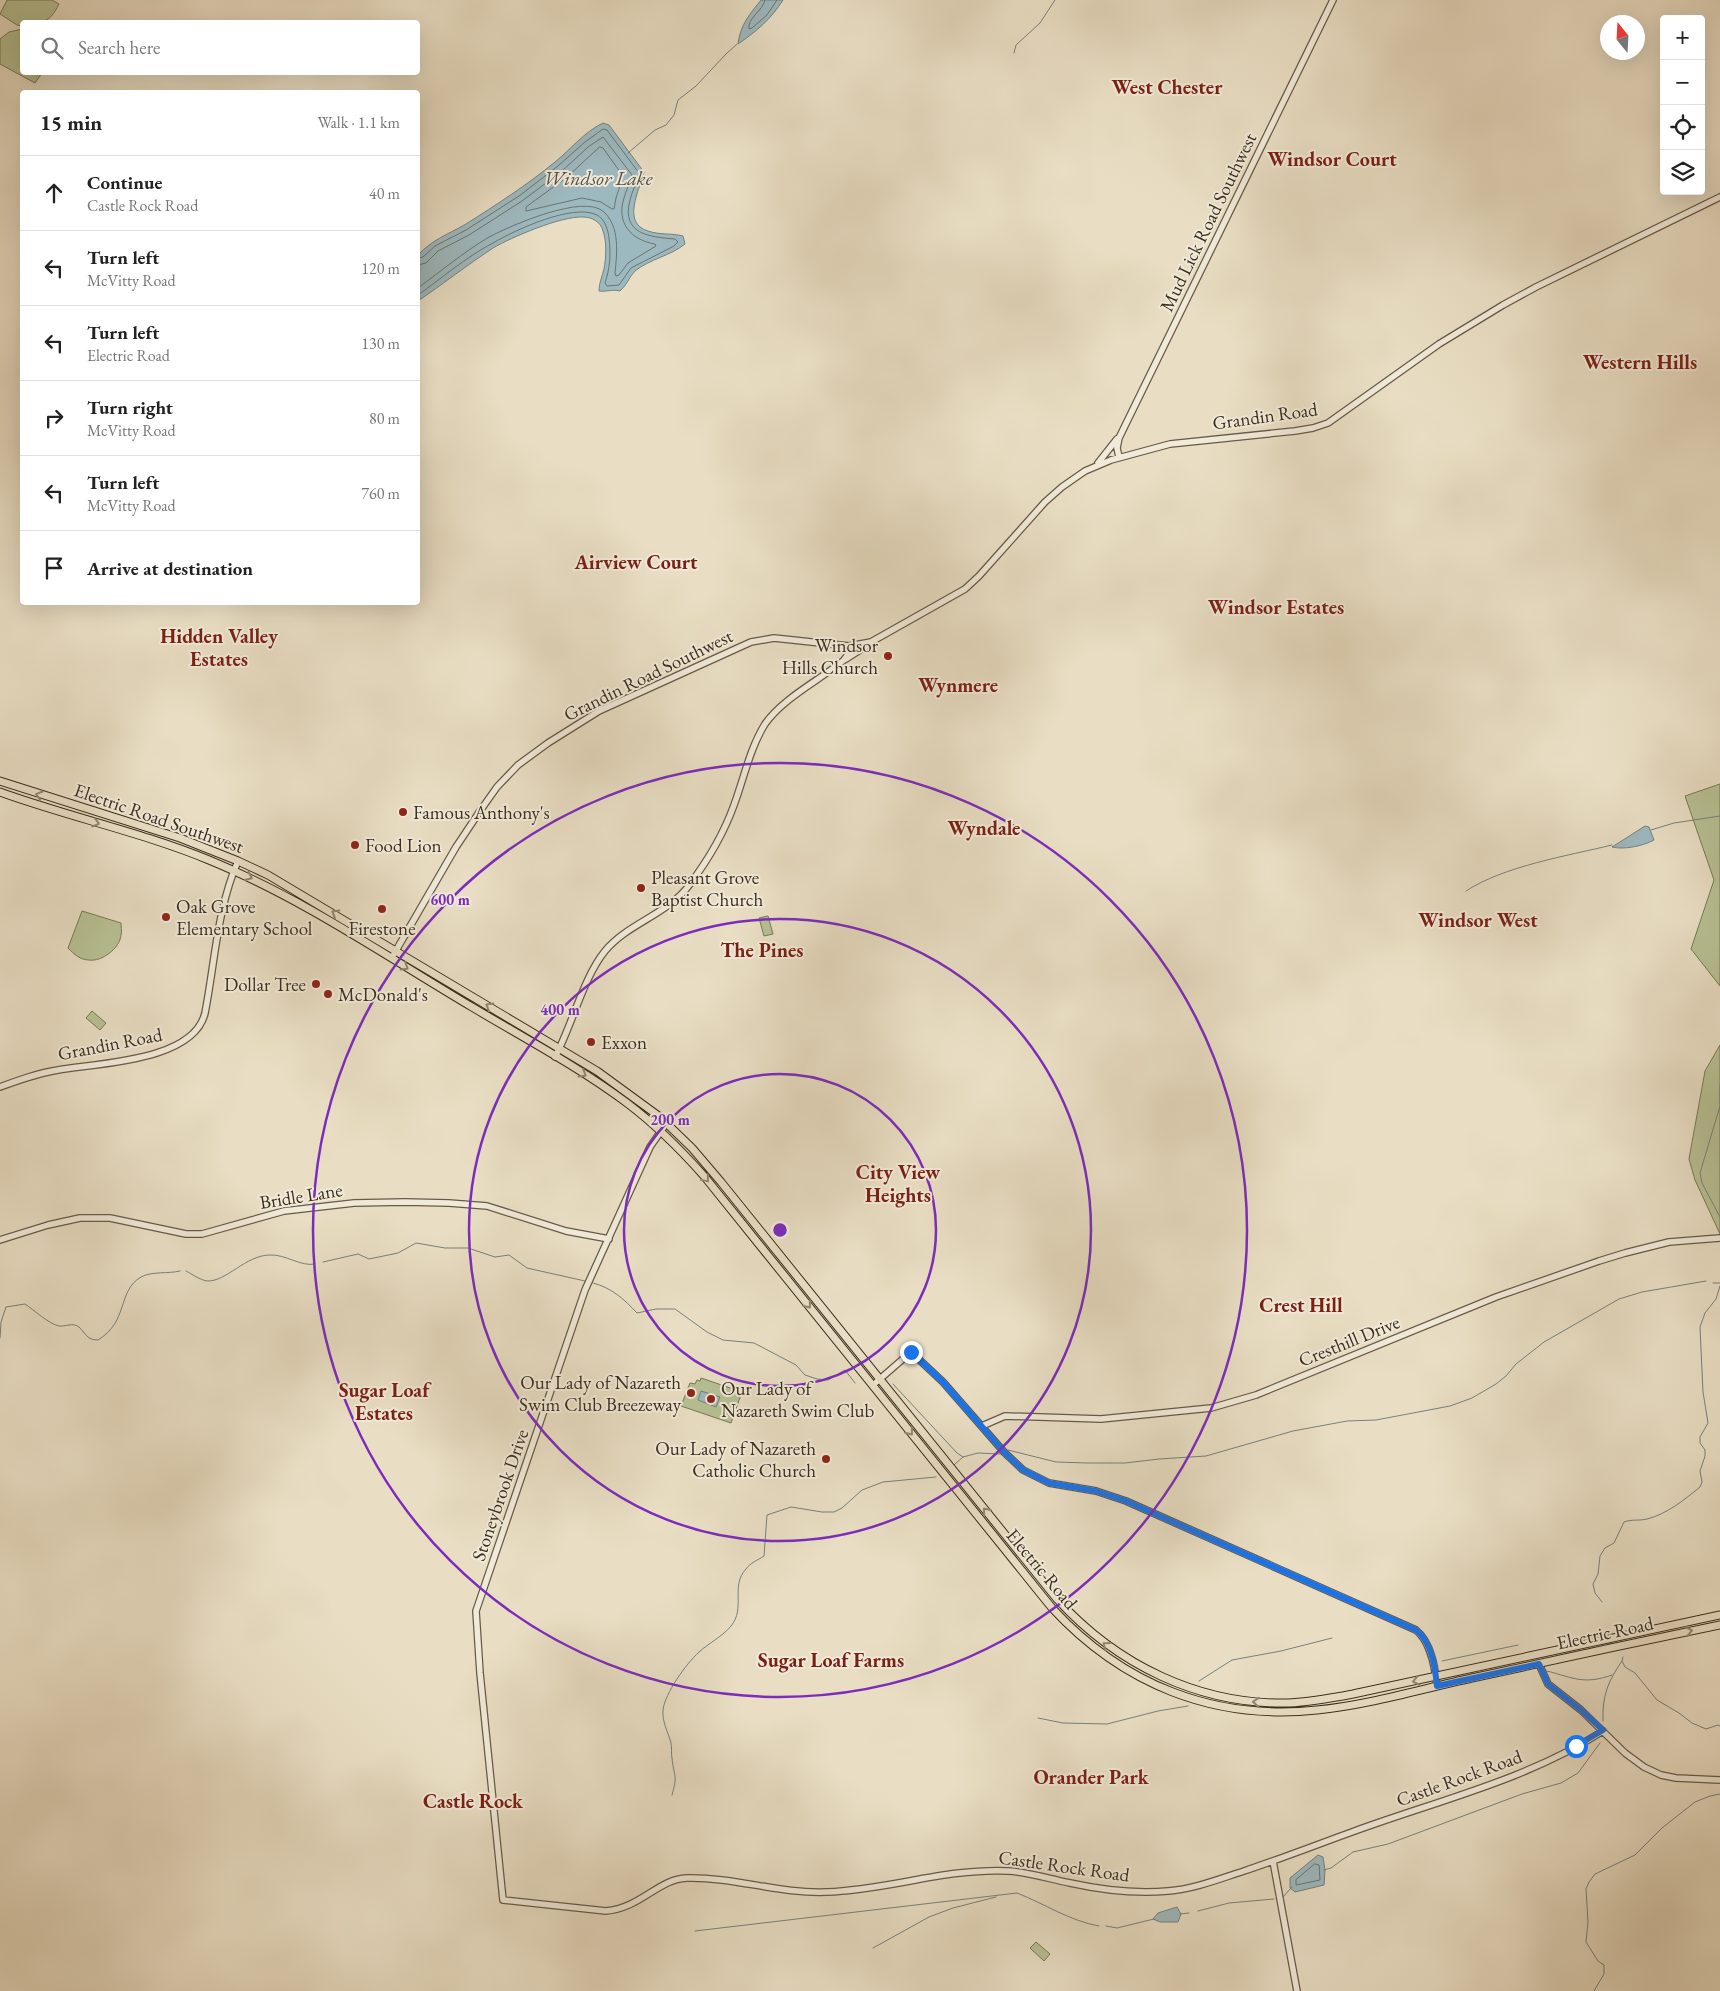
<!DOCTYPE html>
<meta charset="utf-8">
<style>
:root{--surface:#fff;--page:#f6f6f6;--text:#222;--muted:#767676;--line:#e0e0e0}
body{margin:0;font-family:"EB Garamond",serif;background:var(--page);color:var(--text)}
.controls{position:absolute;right:15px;top:15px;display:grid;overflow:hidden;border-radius:5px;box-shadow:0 5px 20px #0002}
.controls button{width:45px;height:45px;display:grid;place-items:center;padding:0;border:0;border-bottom:1px solid var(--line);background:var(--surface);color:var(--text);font:25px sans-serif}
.compass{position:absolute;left:1600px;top:15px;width:45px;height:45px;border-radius:50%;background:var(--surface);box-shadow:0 5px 20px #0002;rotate:342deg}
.stop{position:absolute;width:15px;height:15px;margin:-11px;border:4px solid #1a73e8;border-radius:50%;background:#fff}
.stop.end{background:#1a73e8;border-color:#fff;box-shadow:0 1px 5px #0008}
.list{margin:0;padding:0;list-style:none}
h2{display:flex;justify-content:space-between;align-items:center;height:65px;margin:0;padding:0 20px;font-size:21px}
h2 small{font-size:16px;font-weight:400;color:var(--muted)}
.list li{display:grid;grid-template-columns:32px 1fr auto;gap:15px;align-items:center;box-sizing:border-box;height:75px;padding:0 20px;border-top:1px solid var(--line)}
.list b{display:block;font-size:19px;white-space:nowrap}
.list p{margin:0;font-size:16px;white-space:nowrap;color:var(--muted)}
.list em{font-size:16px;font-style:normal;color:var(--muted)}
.icon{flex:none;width:28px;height:28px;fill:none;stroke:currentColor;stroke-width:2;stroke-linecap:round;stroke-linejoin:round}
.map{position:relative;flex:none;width:1720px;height:1991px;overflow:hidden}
.search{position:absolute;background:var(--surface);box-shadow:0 5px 20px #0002;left:20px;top:20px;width:400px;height:55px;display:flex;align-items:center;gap:12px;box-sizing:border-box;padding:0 18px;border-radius:5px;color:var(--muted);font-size:19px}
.panel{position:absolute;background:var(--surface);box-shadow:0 5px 20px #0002;left:20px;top:90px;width:400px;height:515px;border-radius:5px}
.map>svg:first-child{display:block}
.green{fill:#b7c194;stroke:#797859}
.water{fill:#9db9c0;stroke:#76817f}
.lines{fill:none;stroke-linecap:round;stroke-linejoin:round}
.shore{stroke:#6c746f;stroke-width:1}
.stream{stroke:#76817f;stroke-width:1}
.tertiary-casing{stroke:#665a48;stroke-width:8}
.primary-casing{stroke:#3b2e1e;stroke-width:9}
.tertiary{stroke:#f1ead9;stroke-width:5.5}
.primary{stroke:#e9dec4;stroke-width:7}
.oneway{stroke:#928671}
.route{stroke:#1a73e8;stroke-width:6}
.ring{fill:none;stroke:#7b2cbf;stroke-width:2.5}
.poi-dot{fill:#8f2418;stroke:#f1ead9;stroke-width:2}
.labels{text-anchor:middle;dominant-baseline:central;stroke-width:4;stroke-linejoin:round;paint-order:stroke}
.street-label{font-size:19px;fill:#3b2e1e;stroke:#f1ead9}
.poi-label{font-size:19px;fill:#3b2e1e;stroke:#f1ead9;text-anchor:start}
.neighbourhood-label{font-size:20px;font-weight:bold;fill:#7a1f14;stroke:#f1ead9}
.water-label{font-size:20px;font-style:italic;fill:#545146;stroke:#f1ead9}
.centre{fill:#7b2cbf;stroke:#f1ead9;stroke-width:2.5}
.ring-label{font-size:15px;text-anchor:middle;font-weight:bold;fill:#7b2cbf;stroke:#f1ead9;stroke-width:4;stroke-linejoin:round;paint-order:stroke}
</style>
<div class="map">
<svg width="1720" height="1991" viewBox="0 0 1720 1991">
<rect width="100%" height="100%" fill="#e9dec4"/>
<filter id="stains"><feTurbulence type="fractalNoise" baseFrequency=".004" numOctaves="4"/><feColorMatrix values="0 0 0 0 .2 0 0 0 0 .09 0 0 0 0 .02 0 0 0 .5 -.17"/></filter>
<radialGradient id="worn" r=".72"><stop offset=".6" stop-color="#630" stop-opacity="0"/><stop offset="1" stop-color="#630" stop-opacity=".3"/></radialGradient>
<path class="green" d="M7 0H52L59 4C49 24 44 22 22 22V26L17 25 0 14Z
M22 29V72L42 73 35 83 0 64V39L9 32Z
M1720 784V986L1691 949 1714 880 1685 796Z
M82 911 121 923C121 926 122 931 121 935 120 948 102 962 89 960 80 960 74 954 68 948Z
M768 916 773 934 764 936 759 918Z
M92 1011 106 1023 100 1030 86 1018Z
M1720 1045V1234L1695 1180 1689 1159 1705 1071Z
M701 1378 742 1392 731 1423 681 1406 690 1383 695 1384 697 1380 700 1381Z
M1036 1942 1050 1954 1044 1961 1030 1948Z"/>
<path class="water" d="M761 0H783C771 19 757 31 738 44 740 25 750 14 761 0Z
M603 123 609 125 644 172C640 189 621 223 648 231 659 235 671 233 683 236L685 244C670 256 650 259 635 271 629 277 627 285 620 291 612 289 606 292 599 291 599 283 602 277 604 269 606 258 607 242 603 231 601 222 592 217 583 217 561 216 512 237 493 248 467 265 443 284 418 301V255C433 239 447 235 466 224 496 205 527 185 555 162 570 150 584 132 603 123Z
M1645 826 1649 827 1654 840C1643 846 1624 850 1612 847Z
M701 1391 720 1397 716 1407 698 1400Z
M1318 1855 1323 1857 1325 1870 1324 1885 1295 1892 1290 1888V1878Z
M1177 1907 1181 1914 1178 1922H1160L1153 1919 1158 1913Z"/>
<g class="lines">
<path class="shore" d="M765 0C763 11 747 18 749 29L752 28 767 15 777 0
M600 147 603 148 623 176 616 198 614 209H612L601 202 582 198 526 211V207L567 177Z
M418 258 423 257 435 246 466 230 519 196 558 166 585 142 603 129 607 130 639 173C637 183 632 191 630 200 621 234 649 237 675 239L678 242 674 246 631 268 619 285 607 286 605 283C610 268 611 254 609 238 608 230 605 219 597 215 573 203 515 230 493 243 466 257 442 278 418 295
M418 265 426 263 438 251 469 235 522 201 562 171 588 147 603 137 632 175C630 183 626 190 624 198 616 223 631 240 655 244L656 246 628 263 619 275 616 276 615 273C617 253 620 227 604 212 584 193 510 226 489 237 464 252 441 271 418 288
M1315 1864 1319 1865 1320 1880 1296 1885V1880Z"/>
<path class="stream" d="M1014 53 1016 45 1040 23 1055 0
M628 153 655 130 666 125 674 115 678 100 696 86 726 54 737 44
M1651 830 1674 823 1720 816
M1466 891C1504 866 1567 856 1612 845
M1720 1085V1104
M1720 1106 1700 1173 1702 1183 1720 1217
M323 1262 358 1254 369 1259 398 1253 416 1243 445 1248H468L495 1257 509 1255 527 1268 585 1281
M186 1271C192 1274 200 1280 207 1281 226 1282 246 1255 270 1255 285 1254 301 1267 315 1264
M593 1283C612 1288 624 1299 637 1313L656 1309H675L707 1332 723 1340 754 1343 796 1365 805 1375 817 1379 828 1380 845 1370 855 1383
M1713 1283H1720
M0 1338 1 1322 6 1307 25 1304C34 1310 49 1324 59 1326 65 1327 73 1322 79 1327 86 1334 87 1340 98 1340 129 1321 117 1291 141 1277 152 1271 168 1274 180 1271
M893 1384 957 1453 963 1457
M1008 1450 1056 1462 1087 1463H1125L1159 1459 1206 1456 1293 1431 1347 1421 1376 1420 1450 1406 1472 1398 1496 1384 1506 1376 1516 1364 1544 1342 1619 1299 1642 1292 1706 1281
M954 1465 963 1457 978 1453 1000 1454
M1602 1602 1595 1593 1593 1584 1598 1574 1600 1556 1605 1548 1614 1543 1624 1522C1632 1519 1639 1521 1647 1519 1667 1514 1684 1500 1700 1487L1702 1482 1700 1471 1705 1456V1450L1700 1443V1437L1708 1423 1703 1392 1700 1327 1705 1313 1716 1299 1720 1286
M1623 1657 1622 1661 1625 1667 1635 1673 1657 1700 1679 1713 1692 1723 1706 1729 1718 1725 1720 1726
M1442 1661 1518 1645
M1547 1671C1574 1678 1584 1685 1612 1675
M1199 1681 1232 1660 1281 1651 1332 1638
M1038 1718 1063 1723 1107 1724 1158 1711 1188 1706
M1603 1721C1602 1696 1608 1681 1622 1661
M672 1795C678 1774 674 1778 672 1758 671 1753 672 1748 671 1743 668 1732 662 1722 663 1710 665 1693 686 1664 699 1652 709 1643 723 1636 731 1626 746 1608 730 1586 746 1569 750 1563 758 1560 764 1556L767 1515 791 1507 822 1512H834L842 1508 862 1490 883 1482 936 1477
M1324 1870 1331 1868 1353 1852 1388 1844 1522 1794 1561 1783 1578 1773 1600 1743
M1283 1897 1292 1887
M1198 1911 1229 1903 1274 1899
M1180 1914 1189 1913
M1106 1926 1117 1928 1154 1919
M695 1931 1017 1893C1045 1904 1070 1921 1099 1926
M873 1948 929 1917 953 1908 996 1897
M1594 1991 1604 1974V1965L1598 1961 1586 1942 1588 1922 1586 1889 1589 1882 1595 1874 1635 1855 1662 1828 1695 1802 1710 1796 1720 1794"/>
<defs>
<path id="tertiary" d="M1119 457 1117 448 1119 438 1333 0
M1098 463 1117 439
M846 659 868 645
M394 954 456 847 480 811 497 787 518 765 548 743 599 711 751 642 774 638 849 646 871 642 965 589 979 576 1045 502 1062 487 1085 471 1111 460 1170 444 1295 431 1313 428 1328 423 1439 344 1503 305 1536 287 1720 197
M555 1057C572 1026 583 978 605 951 628 923 669 914 690 884 708 860 724 833 734 805 744 778 750 748 765 724 783 698 820 680 844 660L847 656 849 646
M0 1087C19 1080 38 1073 58 1070 99 1063 194 1061 205 1013 215 962 217 909 238 861
M666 1124 650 1147 585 1290 476 1611 480 1673 503 1900 606 1911C641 1908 658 1879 687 1878 735 1877 780 1894 827 1892 888 1890 946 1868 1008 1871 1029 1872 1049 1879 1070 1883 1102 1890 1135 1894 1168 1891 1194 1889 1219 1879 1244 1871 1280 1859 1316 1845 1352 1832 1436 1801 1527 1780 1603 1731
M0 1240 48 1225 80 1218H110L186 1234H202L284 1211 354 1203 405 1202 449 1203 487 1206 566 1231 609 1239
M873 1385 911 1352 943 1382 1004 1452 1023 1470 1049 1483 1096 1491 1126 1501 1416 1630C1431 1642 1435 1667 1437 1686
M982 1426 1005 1416 1101 1419 1211 1408 1256 1395 1496 1297 1599 1261 1625 1253 1669 1242 1720 1238
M1539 1664 1548 1684 1581 1710 1625 1753 1644 1767 1661 1775 1676 1778 1720 1780
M1273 1861 1297 1991"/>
<path id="primary" d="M0 781 180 838 238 861 268 875 597 1071 660 1117 692 1148 721 1182 1057 1599C1117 1665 1199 1705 1289 1703 1311 1702 1332 1698 1353 1694L1720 1615
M0 792C69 817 141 832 209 860 302 898 386 956 472 1007 524 1038 579 1067 627 1103 656 1125 681 1150 704 1176L1052 1608C1122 1684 1213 1721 1317 1710 1369 1705 1421 1689 1472 1678 1555 1660 1637 1642 1720 1625"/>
</defs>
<use href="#tertiary" class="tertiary-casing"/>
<use href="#primary" class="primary-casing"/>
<use href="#tertiary" class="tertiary"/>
<use href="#primary" class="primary"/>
</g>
<defs><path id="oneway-chevron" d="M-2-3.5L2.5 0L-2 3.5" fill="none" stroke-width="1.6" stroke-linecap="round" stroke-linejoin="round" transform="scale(1.25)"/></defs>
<g class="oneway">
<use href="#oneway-chevron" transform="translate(39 795) rotate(-163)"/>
<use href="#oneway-chevron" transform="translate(96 823) rotate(17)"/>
<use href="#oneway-chevron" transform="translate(249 877) rotate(25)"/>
<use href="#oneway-chevron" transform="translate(335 913) rotate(-149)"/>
<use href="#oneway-chevron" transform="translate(405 967) rotate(32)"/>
<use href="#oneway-chevron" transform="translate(489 1006) rotate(-149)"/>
<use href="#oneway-chevron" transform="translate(583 1074) rotate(32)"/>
<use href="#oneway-chevron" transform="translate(706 1179) rotate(50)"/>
<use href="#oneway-chevron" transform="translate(808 1305) rotate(51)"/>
<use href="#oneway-chevron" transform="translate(910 1432) rotate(51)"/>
<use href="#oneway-chevron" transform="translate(986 1511) rotate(-129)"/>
<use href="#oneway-chevron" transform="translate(1689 1631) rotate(-12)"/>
<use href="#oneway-chevron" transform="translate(1106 1645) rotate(-144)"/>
<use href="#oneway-chevron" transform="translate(1416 1681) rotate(168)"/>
<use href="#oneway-chevron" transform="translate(1256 1702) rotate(-175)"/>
</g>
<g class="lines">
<path class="route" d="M911 1352 943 1382 1004 1452 1023 1470 1049 1483 1096 1491 1126 1501 1416 1630C1432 1642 1435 1667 1437 1686L1539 1664 1548 1684 1581 1710 1603 1730 1576 1746"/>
</g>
<g class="ring">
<circle cx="780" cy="1230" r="156"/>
<circle cx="780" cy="1230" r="311"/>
<circle cx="780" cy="1230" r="467"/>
</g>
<g class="poi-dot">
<circle cx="888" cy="656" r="5"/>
<circle cx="403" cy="812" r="5"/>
<circle cx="355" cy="845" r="5"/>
<circle cx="641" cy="888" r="5"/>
<circle cx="382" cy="909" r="5"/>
<circle cx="166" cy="917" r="5"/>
<circle cx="316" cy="984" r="5"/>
<circle cx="328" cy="994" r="5"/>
<circle cx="591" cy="1042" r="5"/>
<circle cx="691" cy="1393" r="5"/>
<circle cx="711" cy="1399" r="5"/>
<circle cx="826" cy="1459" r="5"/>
</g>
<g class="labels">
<g class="street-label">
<text transform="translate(1208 222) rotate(-64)">Mud Lick Road Southwest</text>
<text transform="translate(1265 416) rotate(-8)">Grandin Road</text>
<text transform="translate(648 675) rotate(-26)">Grandin Road Southwest</text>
<text transform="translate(159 818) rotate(19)">Electric Road Southwest</text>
<text transform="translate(110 1044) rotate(-11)">Grandin Road</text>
<text transform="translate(301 1196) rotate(-9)">Bridle Lane</text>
<text transform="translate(1349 1341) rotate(-22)">Cresthill Drive</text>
<text transform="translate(500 1495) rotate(-71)">Stoneybrook Drive</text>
<text transform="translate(1042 1569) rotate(50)">Electric Road</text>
<text transform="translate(1605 1633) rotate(-12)">Electric Road</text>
<text transform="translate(1459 1778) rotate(-20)">Castle Rock Road</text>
<text transform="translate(1064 1866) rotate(8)">Castle Rock Road</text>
</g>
<g class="poi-label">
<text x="878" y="645" text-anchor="end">Windsor<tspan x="878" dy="22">Hills Church</tspan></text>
<text x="413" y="812">Famous Anthony's</text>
<text x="365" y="845">Food Lion</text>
<text x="651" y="877">Pleasant Grove<tspan x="651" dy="22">Baptist Church</tspan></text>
<text x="176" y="906">Oak Grove<tspan x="176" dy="22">Elementary School</tspan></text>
<text x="382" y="928" text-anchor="middle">Firestone</text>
<text x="306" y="984" text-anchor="end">Dollar Tree</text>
<text x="338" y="994">McDonald's</text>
<text x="601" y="1042">Exxon</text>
<text x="681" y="1382" text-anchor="end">Our Lady of Nazareth<tspan x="681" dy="22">Swim Club Breezeway</tspan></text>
<text x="721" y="1388">Our Lady of<tspan x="721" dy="22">Nazareth Swim Club</tspan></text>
<text x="816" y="1448" text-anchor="end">Our Lady of Nazareth<tspan x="816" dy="22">Catholic Church</tspan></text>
</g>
<g class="neighbourhood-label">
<text x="1167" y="87">West Chester</text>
<text x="1332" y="159">Windsor Court</text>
<text x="1640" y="362">Western Hills</text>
<text x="636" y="562">Airview Court</text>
<text x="1276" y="607">Windsor Estates</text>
<text x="219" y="636">Hidden Valley<tspan x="219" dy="23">Estates</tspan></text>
<text x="958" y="685">Wynmere</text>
<text x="984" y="828">Wyndale</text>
<text x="1478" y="920">Windsor West</text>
<text x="762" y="950">The Pines</text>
<text x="898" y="1172">City View<tspan x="898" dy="23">Heights</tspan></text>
<text x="1301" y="1305">Crest Hill</text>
<text x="384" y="1390">Sugar Loaf<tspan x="384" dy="23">Estates</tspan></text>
<text x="831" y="1660">Sugar Loaf Farms</text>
<text x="1091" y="1777">Orander Park</text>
<text x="473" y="1801">Castle Rock</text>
</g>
<g class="water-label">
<text x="598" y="178">Windsor Lake</text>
</g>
</g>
<circle cx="780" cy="1230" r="8" class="centre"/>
<g class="ring-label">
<text x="450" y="905">600 m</text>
<text x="560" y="1015">400 m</text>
<text x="670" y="1125">200 m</text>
</g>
<rect width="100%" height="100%" filter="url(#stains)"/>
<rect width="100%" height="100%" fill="url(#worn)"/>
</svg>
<div class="controls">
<button>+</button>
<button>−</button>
<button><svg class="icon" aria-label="locate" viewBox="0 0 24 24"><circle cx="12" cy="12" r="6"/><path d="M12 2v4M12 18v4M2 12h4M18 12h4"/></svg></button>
<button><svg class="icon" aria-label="layers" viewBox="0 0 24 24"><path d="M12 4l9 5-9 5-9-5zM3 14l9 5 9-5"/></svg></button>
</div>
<svg class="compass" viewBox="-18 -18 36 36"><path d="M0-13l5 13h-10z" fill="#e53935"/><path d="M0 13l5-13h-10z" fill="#767676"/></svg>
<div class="stop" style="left:1576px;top:1746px"></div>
<div class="stop end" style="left:911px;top:1352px"></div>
<div class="search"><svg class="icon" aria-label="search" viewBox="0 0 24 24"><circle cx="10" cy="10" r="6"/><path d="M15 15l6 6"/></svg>Search here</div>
<section class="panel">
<h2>15 min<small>Walk · 1.1 km</small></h2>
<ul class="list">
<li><svg class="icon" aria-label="ahead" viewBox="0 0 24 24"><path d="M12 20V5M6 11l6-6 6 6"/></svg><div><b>Continue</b><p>Castle Rock Road</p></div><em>40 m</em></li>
<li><svg class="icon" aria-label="left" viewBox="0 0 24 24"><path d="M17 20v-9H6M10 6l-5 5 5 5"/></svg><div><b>Turn left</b><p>McVitty Road</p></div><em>120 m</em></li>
<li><svg class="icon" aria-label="left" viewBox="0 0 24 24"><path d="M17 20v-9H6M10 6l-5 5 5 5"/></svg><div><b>Turn left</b><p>Electric Road</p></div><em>130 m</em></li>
<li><svg class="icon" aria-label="right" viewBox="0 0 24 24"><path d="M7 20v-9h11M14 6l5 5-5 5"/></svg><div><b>Turn right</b><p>McVitty Road</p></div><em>80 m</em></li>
<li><svg class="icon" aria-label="left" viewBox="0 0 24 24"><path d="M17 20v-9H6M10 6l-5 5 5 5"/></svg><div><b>Turn left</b><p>McVitty Road</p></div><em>760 m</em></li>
<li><svg class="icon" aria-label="arrive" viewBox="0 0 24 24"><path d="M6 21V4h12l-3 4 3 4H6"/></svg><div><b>Arrive at destination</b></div></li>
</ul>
</section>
</div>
